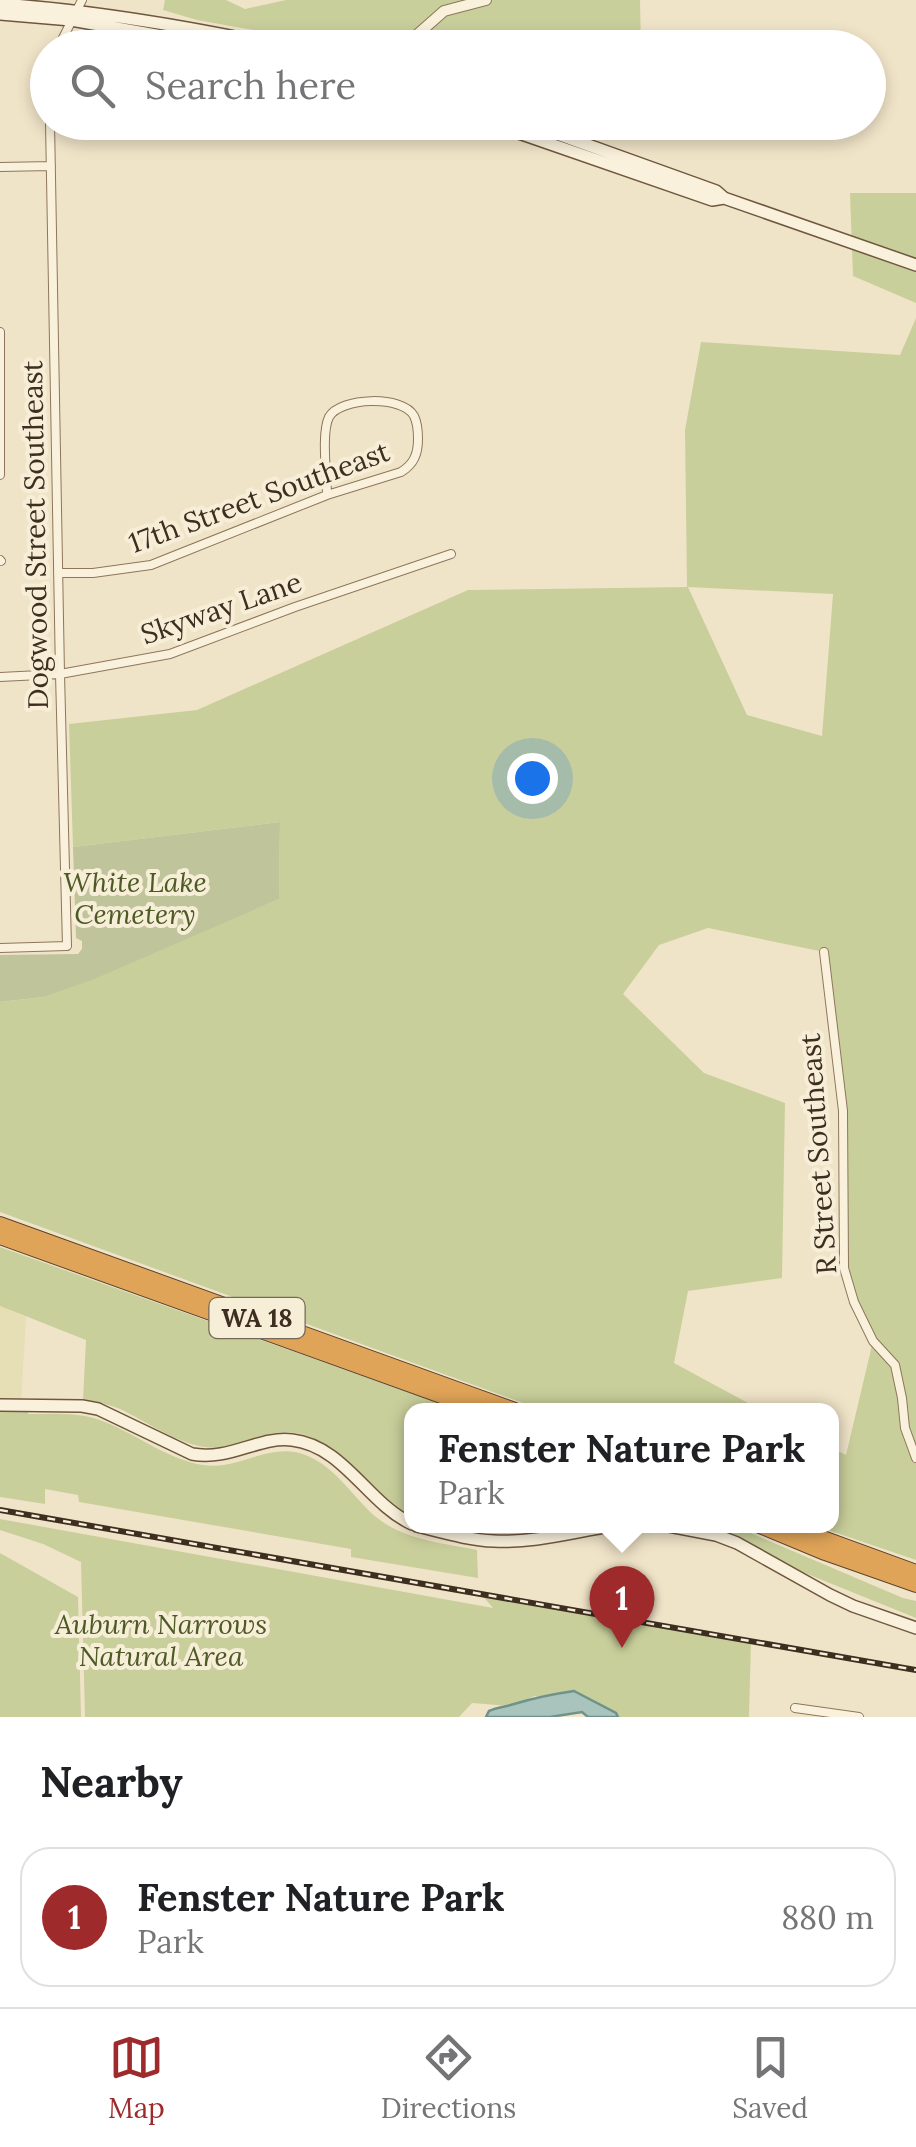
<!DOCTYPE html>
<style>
:root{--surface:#fff;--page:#f6f6f6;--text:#202124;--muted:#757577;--line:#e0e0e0;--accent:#9e2a2b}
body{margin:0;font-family:Lora,serif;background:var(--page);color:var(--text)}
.you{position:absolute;left:532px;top:778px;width:35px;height:35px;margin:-25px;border:8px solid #fff;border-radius:50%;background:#1a73e8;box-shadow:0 0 0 15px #1a73e833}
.badge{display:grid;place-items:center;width:65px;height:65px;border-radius:50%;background:var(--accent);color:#fff;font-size:32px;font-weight:700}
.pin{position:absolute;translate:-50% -82px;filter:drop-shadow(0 2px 5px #0008)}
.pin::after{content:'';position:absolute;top:52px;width:35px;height:30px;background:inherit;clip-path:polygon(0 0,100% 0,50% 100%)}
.popup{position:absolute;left:404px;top:1403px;width:435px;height:130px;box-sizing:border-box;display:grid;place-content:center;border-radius:20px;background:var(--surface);filter:drop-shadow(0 2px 8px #0005);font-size:32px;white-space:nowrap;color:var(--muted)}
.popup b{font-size:38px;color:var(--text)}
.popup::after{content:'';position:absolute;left:50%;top:100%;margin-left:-20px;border:20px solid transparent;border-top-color:var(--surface)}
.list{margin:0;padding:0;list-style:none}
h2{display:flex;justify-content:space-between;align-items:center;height:130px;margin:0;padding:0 40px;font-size:42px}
h2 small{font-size:32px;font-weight:400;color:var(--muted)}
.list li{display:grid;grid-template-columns:65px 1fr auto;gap:30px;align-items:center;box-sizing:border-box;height:140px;margin:0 20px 20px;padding:0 20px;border:2px solid var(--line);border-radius:30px}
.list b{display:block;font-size:38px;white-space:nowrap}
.list p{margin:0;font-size:32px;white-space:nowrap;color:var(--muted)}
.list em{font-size:32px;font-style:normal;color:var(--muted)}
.icon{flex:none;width:55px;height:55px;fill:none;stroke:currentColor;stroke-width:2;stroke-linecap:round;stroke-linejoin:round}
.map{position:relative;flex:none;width:916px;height:1717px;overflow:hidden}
.search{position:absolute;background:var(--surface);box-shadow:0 5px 15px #0003;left:30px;right:30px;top:30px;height:110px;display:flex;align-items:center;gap:25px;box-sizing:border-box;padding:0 35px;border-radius:55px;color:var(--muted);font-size:38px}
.sheet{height:290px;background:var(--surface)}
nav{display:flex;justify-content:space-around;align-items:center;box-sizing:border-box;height:140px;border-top:2px solid var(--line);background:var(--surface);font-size:28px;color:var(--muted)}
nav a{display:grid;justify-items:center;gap:5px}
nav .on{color:var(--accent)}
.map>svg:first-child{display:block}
.farmland{fill:#e6deb5}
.green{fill:#c9cf9b;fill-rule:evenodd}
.cemetery{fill:#bfc49a}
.water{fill:#a9c4bc;stroke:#6f938a;stroke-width:2.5}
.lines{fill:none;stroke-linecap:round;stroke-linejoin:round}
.minor-casing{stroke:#8d765c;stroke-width:10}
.tertiary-casing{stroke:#8d765c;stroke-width:12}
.secondary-casing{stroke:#6f573f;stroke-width:14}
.motorway-casing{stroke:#5b4430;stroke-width:16}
.minor{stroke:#faf1dc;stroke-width:8}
.tertiary{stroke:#faf1dc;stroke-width:10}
.secondary{stroke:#faf1dc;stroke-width:11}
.motorway{stroke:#e0a458;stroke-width:14}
.rail-casing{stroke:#3d2e20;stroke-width:6}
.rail{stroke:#f7eed8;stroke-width:2.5;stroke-dasharray:8;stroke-linecap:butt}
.labels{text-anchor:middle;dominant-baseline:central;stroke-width:8;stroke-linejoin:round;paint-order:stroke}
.shield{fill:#f7eed8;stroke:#756857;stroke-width:2.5}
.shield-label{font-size:25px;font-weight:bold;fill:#3d2e20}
.street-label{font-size:28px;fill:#3d2e20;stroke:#f7eed8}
.park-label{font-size:28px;font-style:italic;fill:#4d5a26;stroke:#f7eed8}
</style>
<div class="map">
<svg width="916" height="1717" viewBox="0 0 916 1717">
<rect width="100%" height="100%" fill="#f0e4c8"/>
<path class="farmland" d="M0 1306 26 1317 21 1405H0Z"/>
<path class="green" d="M165 0H226L245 9 286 0H640L641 47 566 48 560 44 558 48H452L451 38 405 37 392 47H333L292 33 275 34 197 20 163 10Z
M850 193H916V303L853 276Z
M916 318V1560L816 1526H832V1448L846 1455 873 1341 844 1268 843 1111 824 952 708 928 659 945 623 994 704 1073 785 1103 782 1278 688 1291 674 1363 761 1410H542L0 1212V1002L43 997 279 899 280 822 73 847 69 724 197 710 468 590 687 587 685 430 701 342 900 355ZM688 587 833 594 822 736 747 715Z
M0 1247 457 1410H412V1518C405 1514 398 1511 392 1506 365 1487 348 1455 317 1440 270 1417 244 1453 204 1447 177 1443 145 1421 120 1409 108 1404 95 1402 83 1399L86 1340 0 1306Z
M0 1405H28V1414C51 1414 75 1412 97 1419 133 1431 165 1459 203 1465 239 1471 271 1440 308 1456 336 1468 353 1497 376 1517 404 1540 443 1543 477 1550L478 1578 351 1557V1549L79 1502 78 1495 45 1489V1504L0 1497Z
M0 1519 493 1608 481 1594 751 1641 749 1717H618L616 1713 535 1696 509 1706 472 1703 459 1717H85L81 1562 43 1544 0 1530Z
M709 1526H734L903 1598 916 1601V1618L795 1569Z
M0 1553 78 1597 81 1717H0Z"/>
<path class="cemetery" d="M280 822 279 899 92 980 43 997 0 1002V955L78 954 82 949V941L76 938 73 847Z"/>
<path class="water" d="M574 1691 616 1713 618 1717H588L582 1712 550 1717H486L489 1711C498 1707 505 1707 514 1704 534 1698 553 1694 574 1691Z"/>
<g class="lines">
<defs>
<path id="minor" d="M58 48 82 0
M0 167 51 166
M0 332V475
M0 560 1 561
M58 573H93L151 565 327 495 401 472C414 464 418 454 418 439 418 432 417 422 414 416 403 395 340 397 329 417 321 433 327 476 327 495
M0 677 60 674 170 654 295 607 451 554
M0 948 67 946 60 674 50 122
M824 952 843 1111 844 1268 854 1302 873 1341 895 1365 902 1398 905 1428 916 1458
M795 1708 859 1717"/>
<path id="tertiary" d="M402 48 444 11 486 0"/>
<path id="secondary" d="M0 4C98 11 192 27 288 48
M0 14 71 20 230 48
M487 122 712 200 724 198
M524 122 716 191 724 198 916 265
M0 1405 82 1406 98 1409 192 1454C230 1461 259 1436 292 1440 344 1446 367 1503 412 1524
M417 1526C442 1532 468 1540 494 1541 534 1543 572 1532 611 1526
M669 1526 716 1535 737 1543 830 1595 853 1606 916 1628"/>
<path id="motorway" d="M0 1224 515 1410
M0 1237 480 1410
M760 1526 825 1553 916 1585
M790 1526 916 1572"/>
</defs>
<use href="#minor" class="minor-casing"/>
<use href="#tertiary" class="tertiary-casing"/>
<use href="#secondary" class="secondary-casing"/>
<use href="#motorway" class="motorway-casing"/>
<use href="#minor" class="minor"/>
<use href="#tertiary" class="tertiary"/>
<use href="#secondary" class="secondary"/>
<use href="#motorway" class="motorway"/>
<defs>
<path id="rail" d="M0 1510 916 1670"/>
</defs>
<use href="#rail" class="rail-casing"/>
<use href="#rail" class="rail"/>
</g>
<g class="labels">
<rect class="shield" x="209.5" y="1298" width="95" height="40" rx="8"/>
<g class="shield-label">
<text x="257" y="1318">WA 18</text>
</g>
<g class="street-label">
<text transform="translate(259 497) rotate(-20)">17th Street Southeast</text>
<text transform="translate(35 535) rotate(-91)">Dogwood Street Southeast</text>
<text transform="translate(221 608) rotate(-19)">Skyway Lane</text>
<text transform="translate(818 1154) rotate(-94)">R Street Southeast</text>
</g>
<g class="park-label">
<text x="135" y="882">White Lake<tspan x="135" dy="32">Cemetery</tspan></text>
<text x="161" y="1624">Auburn Narrows<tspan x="161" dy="32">Natural Area</tspan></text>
</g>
</g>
</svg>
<div class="you"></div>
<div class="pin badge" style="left:622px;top:1648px">1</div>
<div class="popup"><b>Fenster Nature Park</b>Park</div>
<div class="search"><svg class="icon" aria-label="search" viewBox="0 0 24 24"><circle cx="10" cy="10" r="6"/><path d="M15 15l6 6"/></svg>Search here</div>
</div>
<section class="sheet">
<h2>Nearby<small></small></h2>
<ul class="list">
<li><span class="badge">1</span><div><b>Fenster Nature Park</b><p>Park</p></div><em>880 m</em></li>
</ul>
</section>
<nav>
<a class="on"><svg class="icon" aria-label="map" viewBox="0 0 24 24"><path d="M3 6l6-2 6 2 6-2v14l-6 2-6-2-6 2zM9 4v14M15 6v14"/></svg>Map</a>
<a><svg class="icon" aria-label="directions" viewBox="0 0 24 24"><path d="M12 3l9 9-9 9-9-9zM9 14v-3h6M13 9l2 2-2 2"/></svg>Directions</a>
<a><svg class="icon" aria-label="saved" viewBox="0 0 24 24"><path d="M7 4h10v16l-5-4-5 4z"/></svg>Saved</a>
</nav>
